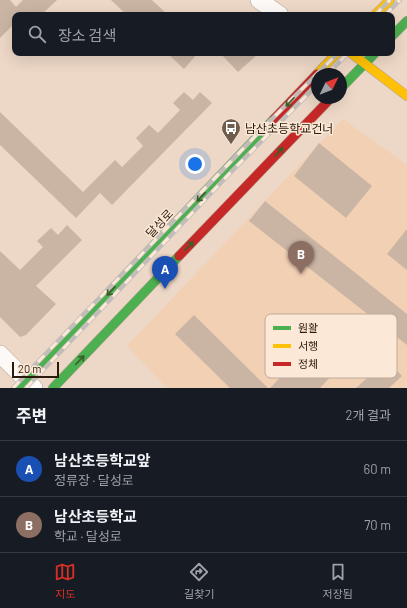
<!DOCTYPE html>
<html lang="ko">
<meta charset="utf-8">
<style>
:root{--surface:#171b24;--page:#20242c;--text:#f1f3f6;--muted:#9ea1a6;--line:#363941;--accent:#d93025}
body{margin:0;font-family:Barlow,"Noto Sans KR",sans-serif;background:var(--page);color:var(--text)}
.compass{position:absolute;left:311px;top:68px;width:36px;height:36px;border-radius:50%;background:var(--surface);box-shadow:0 4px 16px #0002;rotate:47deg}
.scale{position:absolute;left:12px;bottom:10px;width:47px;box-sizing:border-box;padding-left:4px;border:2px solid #2c1a0a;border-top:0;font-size:11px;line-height:14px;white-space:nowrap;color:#2c1a0a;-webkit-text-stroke:3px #fce8d7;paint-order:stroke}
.you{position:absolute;left:195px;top:164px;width:14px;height:14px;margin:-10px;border:3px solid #fff;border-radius:50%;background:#1a73e8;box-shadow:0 0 0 6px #1a73e833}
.badge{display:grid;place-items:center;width:26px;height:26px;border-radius:50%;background:var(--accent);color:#fff;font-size:13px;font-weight:700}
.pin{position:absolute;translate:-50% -33px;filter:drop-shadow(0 1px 2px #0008)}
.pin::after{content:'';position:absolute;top:21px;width:14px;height:12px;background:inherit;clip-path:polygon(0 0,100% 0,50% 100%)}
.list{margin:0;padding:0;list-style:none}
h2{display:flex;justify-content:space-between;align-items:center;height:52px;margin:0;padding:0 16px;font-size:17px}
h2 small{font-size:13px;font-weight:400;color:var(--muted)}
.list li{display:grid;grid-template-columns:26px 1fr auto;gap:12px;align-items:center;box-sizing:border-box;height:56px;padding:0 16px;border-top:1px solid var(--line)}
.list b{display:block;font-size:15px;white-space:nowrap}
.list p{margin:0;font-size:13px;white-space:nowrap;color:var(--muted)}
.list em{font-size:13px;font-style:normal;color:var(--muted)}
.icon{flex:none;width:22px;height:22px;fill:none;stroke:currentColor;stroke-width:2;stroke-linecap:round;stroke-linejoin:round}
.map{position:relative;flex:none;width:407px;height:388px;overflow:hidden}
.search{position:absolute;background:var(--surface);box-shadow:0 4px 16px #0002;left:12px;right:12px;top:12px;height:44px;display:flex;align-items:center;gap:10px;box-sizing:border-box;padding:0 14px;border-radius:8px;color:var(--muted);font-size:15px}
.sheet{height:164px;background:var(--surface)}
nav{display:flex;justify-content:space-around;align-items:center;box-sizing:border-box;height:56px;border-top:1px solid var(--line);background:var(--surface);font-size:11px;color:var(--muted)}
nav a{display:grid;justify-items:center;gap:2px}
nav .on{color:var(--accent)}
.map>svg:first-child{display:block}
.built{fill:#f2d0b4}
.building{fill:#cab5a4}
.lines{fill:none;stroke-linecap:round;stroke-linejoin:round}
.street-casing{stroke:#b3a191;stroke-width:18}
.fast-casing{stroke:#b3a191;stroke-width:10}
.slow-casing{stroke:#b3a191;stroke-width:10}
.jam-casing{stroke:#b3a191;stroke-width:10}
.street{stroke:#fcf9f6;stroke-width:17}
.fast{stroke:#4caf50;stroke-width:9}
.slow{stroke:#ffc107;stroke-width:9}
.jam{stroke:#c62828;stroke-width:9}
.rail-casing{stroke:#c2bdb8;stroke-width:4.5}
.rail{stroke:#fce8d7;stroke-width:3;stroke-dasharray:9;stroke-linecap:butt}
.oneway{stroke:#3a5d2a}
.labels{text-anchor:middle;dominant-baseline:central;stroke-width:3;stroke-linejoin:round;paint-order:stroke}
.poi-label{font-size:12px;fill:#2c1a0a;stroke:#fce8d7;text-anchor:start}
.street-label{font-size:12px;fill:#2c1a0a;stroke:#fce8d7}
.key{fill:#fce8d7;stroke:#beaa9a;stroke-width:1}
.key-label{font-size:11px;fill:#2c1a0a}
</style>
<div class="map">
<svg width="407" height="388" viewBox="0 0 407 388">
<rect width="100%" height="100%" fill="#edd7c6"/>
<path class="built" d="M343 119 407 165V385L404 388H167L127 346Z"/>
<path class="building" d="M0 0H10L16 7 23 0H57L41 15H15V23L0 38Z
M111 0H152L168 15H127Z
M167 53H198L184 69Z
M220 53H259L238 72Z
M184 92 193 100 200 92 212 103 112 205 100 193 76 218 0 145V112L83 192 115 160 122 167 143 146 136 138 149 125 158 133 180 110 173 103Z
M319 143 372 186 346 218 294 176Z
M265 201 407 314V345L249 221Z
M67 225 82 240 36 286 56 304 26 335 20 337 0 317V251L20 270 43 247 37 241 51 228 58 235Z
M407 229V270L387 254Z
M194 315 268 388H230L175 334Z
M313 344 338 369 320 388H270Z
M387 360 402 376 389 388H356Z"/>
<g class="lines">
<defs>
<path id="street" d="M259 0 280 15
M0 354 34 388"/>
<path id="fast" d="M392 36 407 21
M341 88 375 53
M18 388 274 119
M53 388 179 256"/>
<path id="slow" d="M375 15 390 0
M351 53 407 96
M317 74 337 53"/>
<path id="jam" d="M274 119 317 74
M179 256 331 98"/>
</defs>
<use href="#street" class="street-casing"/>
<use href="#fast" class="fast-casing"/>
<use href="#slow" class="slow-casing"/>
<use href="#jam" class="jam-casing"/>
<use href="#street" class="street"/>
<use href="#fast" class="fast"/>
<use href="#slow" class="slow"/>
<use href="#jam" class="jam"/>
<defs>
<path id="rail" d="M375 15 390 0
M385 15 400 0
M328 74 348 53
M13 388 262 129 338 53
M26 388 232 171 317 85"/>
</defs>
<use href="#rail" class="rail-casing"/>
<use href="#rail" class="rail"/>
</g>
<defs><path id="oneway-shaft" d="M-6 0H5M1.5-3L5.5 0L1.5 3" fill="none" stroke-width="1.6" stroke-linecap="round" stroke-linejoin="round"/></defs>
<g class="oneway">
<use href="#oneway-shaft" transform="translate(290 102) rotate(133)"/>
<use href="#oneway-shaft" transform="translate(279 152) rotate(-46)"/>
<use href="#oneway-shaft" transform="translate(201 197) rotate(133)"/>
<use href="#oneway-shaft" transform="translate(189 246) rotate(-46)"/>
<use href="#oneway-shaft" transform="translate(111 291) rotate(133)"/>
<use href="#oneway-shaft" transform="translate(80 360) rotate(-46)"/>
</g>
<defs>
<symbol id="bus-pin" viewBox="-11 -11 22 30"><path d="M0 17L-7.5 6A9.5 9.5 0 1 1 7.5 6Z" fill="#705c4c" stroke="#fce8d7"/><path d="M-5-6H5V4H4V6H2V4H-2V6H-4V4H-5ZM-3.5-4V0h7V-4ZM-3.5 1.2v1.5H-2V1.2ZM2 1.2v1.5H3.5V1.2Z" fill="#fff"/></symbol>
</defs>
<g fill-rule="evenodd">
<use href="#bus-pin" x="220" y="117" width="22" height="30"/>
</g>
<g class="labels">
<g class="poi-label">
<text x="245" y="128">남산초등학교건너</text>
</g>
<g class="street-label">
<text transform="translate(159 223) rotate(-47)">달성로</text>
</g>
</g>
<rect x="265" y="314" width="132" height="64" rx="6" class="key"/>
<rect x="273" y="326" width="18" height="4" fill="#4caf50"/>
<rect x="273" y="344" width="18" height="4" fill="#ffc107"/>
<rect x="273" y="362" width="18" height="4" fill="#c62828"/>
<g class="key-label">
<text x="298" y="332">원활</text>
<text x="298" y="350">서행</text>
<text x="298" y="368">정체</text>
</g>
</svg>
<svg class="compass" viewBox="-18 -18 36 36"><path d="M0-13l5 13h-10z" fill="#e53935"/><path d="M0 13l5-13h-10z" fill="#9ea1a6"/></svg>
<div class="scale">20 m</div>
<div class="you"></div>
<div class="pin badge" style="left:165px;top:289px;background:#1a4fb4">A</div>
<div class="pin badge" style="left:301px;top:274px;background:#8d6e63">B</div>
<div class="search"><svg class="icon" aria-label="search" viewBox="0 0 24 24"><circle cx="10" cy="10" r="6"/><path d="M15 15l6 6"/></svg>장소 검색</div>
</div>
<section class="sheet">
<h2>주변<small>2개 결과</small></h2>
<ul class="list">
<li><span class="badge" style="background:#1a4fb4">A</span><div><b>남산초등학교앞</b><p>정류장 · 달성로</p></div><em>60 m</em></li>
<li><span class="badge" style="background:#8d6e63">B</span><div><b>남산초등학교</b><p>학교 · 달성로</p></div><em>70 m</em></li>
</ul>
</section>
<nav>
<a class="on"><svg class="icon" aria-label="map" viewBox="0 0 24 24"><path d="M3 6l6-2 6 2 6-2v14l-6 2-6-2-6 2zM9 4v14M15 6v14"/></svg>지도</a>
<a><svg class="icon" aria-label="directions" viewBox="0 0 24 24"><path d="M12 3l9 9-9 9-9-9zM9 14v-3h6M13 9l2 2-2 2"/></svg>길찾기</a>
<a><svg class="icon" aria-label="saved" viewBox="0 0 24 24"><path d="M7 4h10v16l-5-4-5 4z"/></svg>저장됨</a>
</nav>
